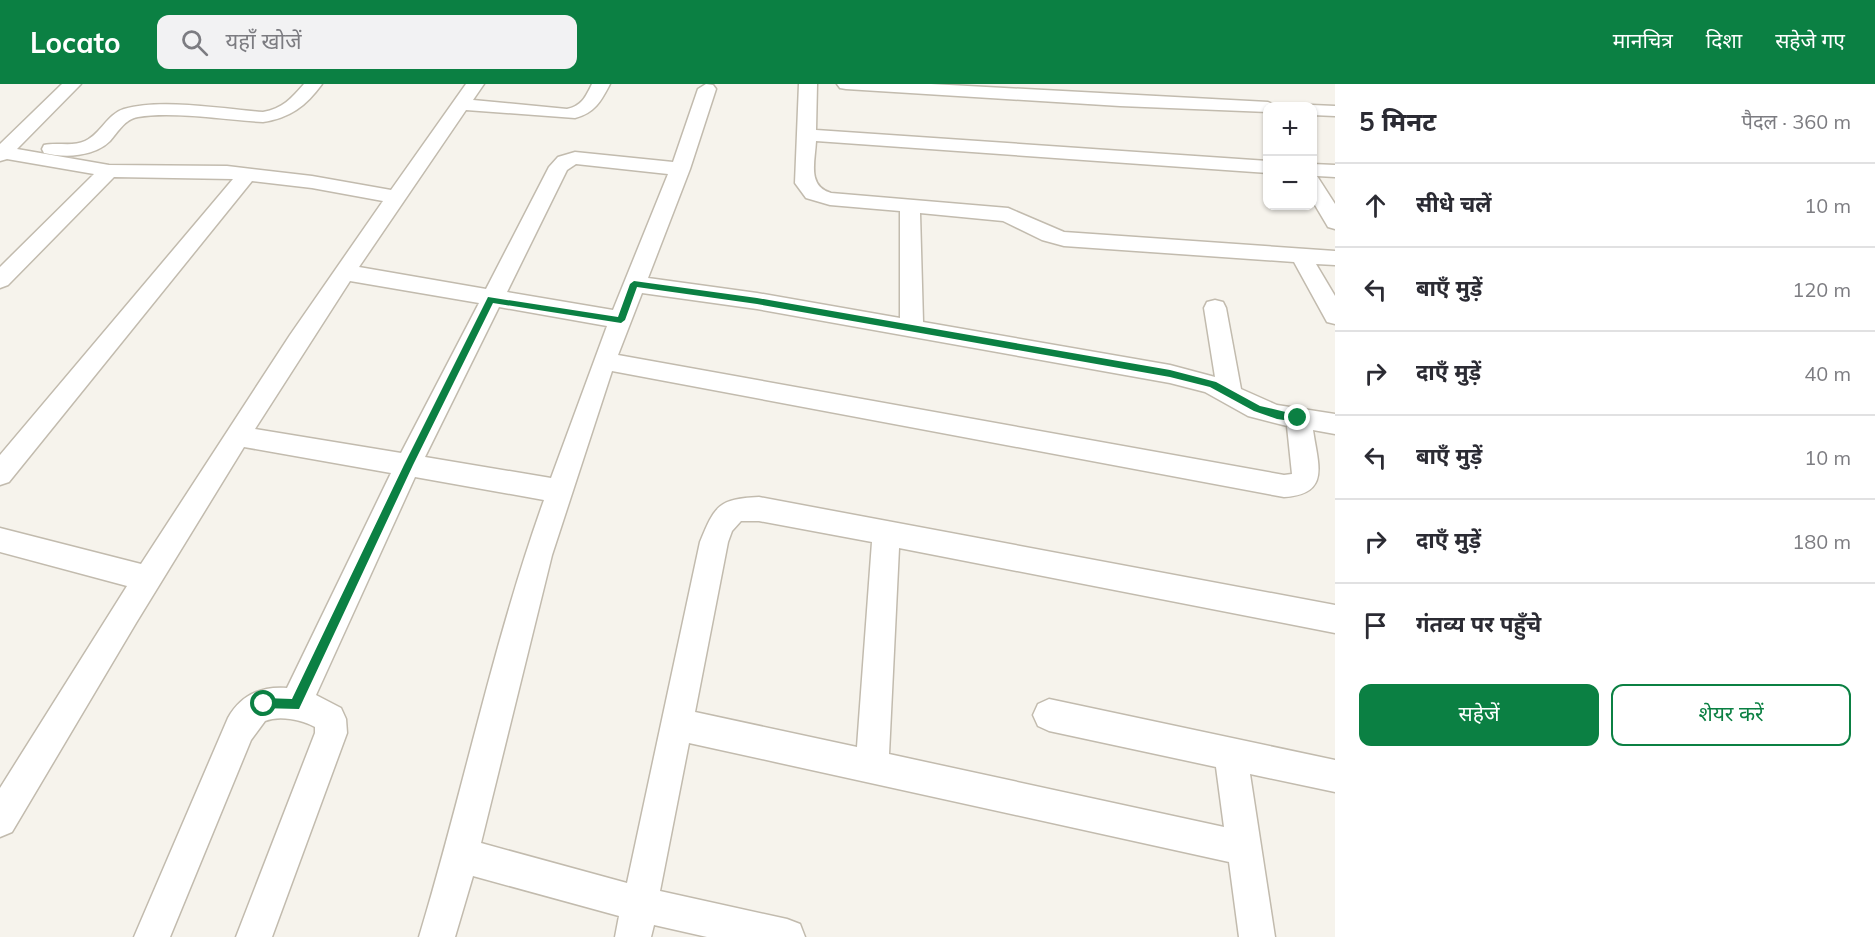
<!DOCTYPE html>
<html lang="hi">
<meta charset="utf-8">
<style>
:root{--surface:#fff;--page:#f2f2f3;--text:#2b2b33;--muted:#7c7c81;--line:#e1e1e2;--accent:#0b8043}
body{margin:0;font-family:Mulish,"Noto Sans Devanagari",sans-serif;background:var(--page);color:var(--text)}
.controls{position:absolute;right:18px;top:18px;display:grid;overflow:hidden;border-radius:12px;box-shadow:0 2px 4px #0004}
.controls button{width:54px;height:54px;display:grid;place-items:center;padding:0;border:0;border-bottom:2px solid var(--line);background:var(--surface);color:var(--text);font:30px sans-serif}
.stop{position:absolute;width:18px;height:18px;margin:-14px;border:4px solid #0b8043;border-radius:50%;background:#fff}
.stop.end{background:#0b8043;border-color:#fff;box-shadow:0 2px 6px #0008}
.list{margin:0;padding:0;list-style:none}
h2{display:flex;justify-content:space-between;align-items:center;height:78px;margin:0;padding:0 24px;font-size:26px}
h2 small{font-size:20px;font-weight:400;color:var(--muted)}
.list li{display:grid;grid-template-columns:39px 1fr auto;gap:18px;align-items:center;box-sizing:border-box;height:84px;padding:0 24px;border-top:2px solid var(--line)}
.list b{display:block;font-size:22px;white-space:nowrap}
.list em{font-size:20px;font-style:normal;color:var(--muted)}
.actions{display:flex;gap:12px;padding:18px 24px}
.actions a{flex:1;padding:14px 0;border:2px solid var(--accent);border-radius:12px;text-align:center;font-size:21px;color:var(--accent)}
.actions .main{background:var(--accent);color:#fff}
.icon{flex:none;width:33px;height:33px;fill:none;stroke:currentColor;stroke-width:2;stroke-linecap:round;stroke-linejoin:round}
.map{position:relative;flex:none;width:1335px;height:853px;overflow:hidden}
header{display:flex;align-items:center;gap:36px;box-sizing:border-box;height:84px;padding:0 30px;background:var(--accent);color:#fff}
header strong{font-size:28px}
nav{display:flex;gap:33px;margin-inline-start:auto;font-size:21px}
.search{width:420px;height:54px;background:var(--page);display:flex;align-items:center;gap:15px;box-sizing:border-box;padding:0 21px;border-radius:12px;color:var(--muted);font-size:22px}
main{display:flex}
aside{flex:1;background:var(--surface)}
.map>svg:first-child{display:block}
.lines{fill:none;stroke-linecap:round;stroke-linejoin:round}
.street-casing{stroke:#c2bbae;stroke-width:3}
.street{fill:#fff;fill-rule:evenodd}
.route{fill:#0b8043}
</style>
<header>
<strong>Locato</strong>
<div class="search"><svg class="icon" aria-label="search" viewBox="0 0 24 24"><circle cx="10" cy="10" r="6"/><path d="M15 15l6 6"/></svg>यहाँ खोजें</div>
<nav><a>मानचित्र</a><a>दिशा</a><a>सहेजे गए</a></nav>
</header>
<main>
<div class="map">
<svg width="1335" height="853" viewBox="0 0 1335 853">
<rect width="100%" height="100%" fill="#f6f3ec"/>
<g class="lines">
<defs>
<path id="street" d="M62 0H81L17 65 109 81 227 82 312 92 391 106 466 0H484L473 16 567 25C582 22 586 12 592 0H610C601 17 595 29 575 34L466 26 359 183 486 205 549 83 558 73 575 68 673 78 698 5 706 0 713 1 716 5 690 85 648 194 757 209 900 234V127L830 121 806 114 795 99 799 0H817L816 46 1268 77V89L816 57C815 78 807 102 831 109L1008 124 1064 148 1335 167V181L1316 180 1335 212V240L1327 238 1294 178 1064 162 1042 156 1003 137 920 129 923 238 1170 281 1215 293 1204 224 1207 218 1215 216 1223 218 1226 224 1241 305 1277 321 1335 330V350L1313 346C1318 381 1331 410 1284 413L612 287 552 471 481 759 627 799 700 458C715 421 719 415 759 413L1335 521V549L899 464 889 670 1224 743 1216 683 1049 647 1038 642 1033 631 1038 620 1049 615 1335 676V708L1250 690 1275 853H1239L1229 778 689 659 660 807 787 835 800 840 805 853H707L654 841 651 853H615L619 832 473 792 455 853H419C463 708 493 558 544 416L415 393 316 611 341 624 346 635 347 649 272 853H236L315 649V643C302 636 280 631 265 637L251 656 170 853H134L228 634C241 611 261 602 287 604L391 389 244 363 136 539 12 748 0 753V704L127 502 0 468V444L141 480 290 251 383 117 312 104 252 97 9 398 0 401V371L233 95 114 93 8 201 0 204V183L94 90 7 75 0 77V60ZM576 80 668 90 613 226 507 208 567 86ZM350 197 479 219 401 369 255 345ZM642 209 757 225 1170 299 1205 308 1248 332 1287 342 1292 390 1284 391 618 271ZM499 223 607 242 551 394 425 373ZM741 437H759L872 458 857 663 695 628 728 458 732 447Z
M304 0H322C306 22 290 34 263 38 227 36 172 27 138 33 125 35 118 48 110 57 94 73 65 74 44 69L42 65 44 61C57 58 73 63 85 57 101 50 107 30 124 25 161 14 224 25 263 28 282 25 292 14 304 0Z
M837 0H931L1268 18 1277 22H1268V28L1120 22 846 5 840 4Z
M1312 21 1335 22V32L1312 31V22H1305Z
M1312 80 1335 81V93L1317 92 1335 120V145L1328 143 1312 116Z"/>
</defs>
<use href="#street" class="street-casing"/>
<use href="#street" class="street"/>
</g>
<path class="route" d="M634 197 757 214 1170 286 1216 298 1260 322 1298 331 1303 334 1298 338 1277 335 1254 327 1210 303 1170 293 757 220 637 203 625 236 621 239 493 219 413 381 299 625 260 624V616L264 614 292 615 404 381 488 213 618 233 630 200Z"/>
</svg>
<div class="controls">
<button>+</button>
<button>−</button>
</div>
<div class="stop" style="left:264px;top:620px"></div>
<div class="stop end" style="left:1298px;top:334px"></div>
</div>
<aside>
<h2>5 मिनट<small>पैदल · 360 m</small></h2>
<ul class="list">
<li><svg class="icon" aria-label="ahead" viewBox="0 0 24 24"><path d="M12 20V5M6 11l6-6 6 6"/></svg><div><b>सीधे चलें</b></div><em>10 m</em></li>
<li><svg class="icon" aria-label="left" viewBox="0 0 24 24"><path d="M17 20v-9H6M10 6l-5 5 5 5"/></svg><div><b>बाएँ मुड़ें</b></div><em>120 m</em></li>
<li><svg class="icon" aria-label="right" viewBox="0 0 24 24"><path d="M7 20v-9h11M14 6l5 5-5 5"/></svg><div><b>दाएँ मुड़ें</b></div><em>40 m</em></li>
<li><svg class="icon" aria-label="left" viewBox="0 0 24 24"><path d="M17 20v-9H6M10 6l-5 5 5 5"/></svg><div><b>बाएँ मुड़ें</b></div><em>10 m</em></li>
<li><svg class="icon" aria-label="right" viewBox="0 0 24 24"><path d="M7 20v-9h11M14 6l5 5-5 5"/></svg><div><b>दाएँ मुड़ें</b></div><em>180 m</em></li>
<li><svg class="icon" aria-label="arrive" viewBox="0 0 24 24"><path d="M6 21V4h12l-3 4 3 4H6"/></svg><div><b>गंतव्य पर पहुँचे</b></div></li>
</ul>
<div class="actions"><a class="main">सहेजें</a><a>शेयर करें</a></div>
</aside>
</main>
